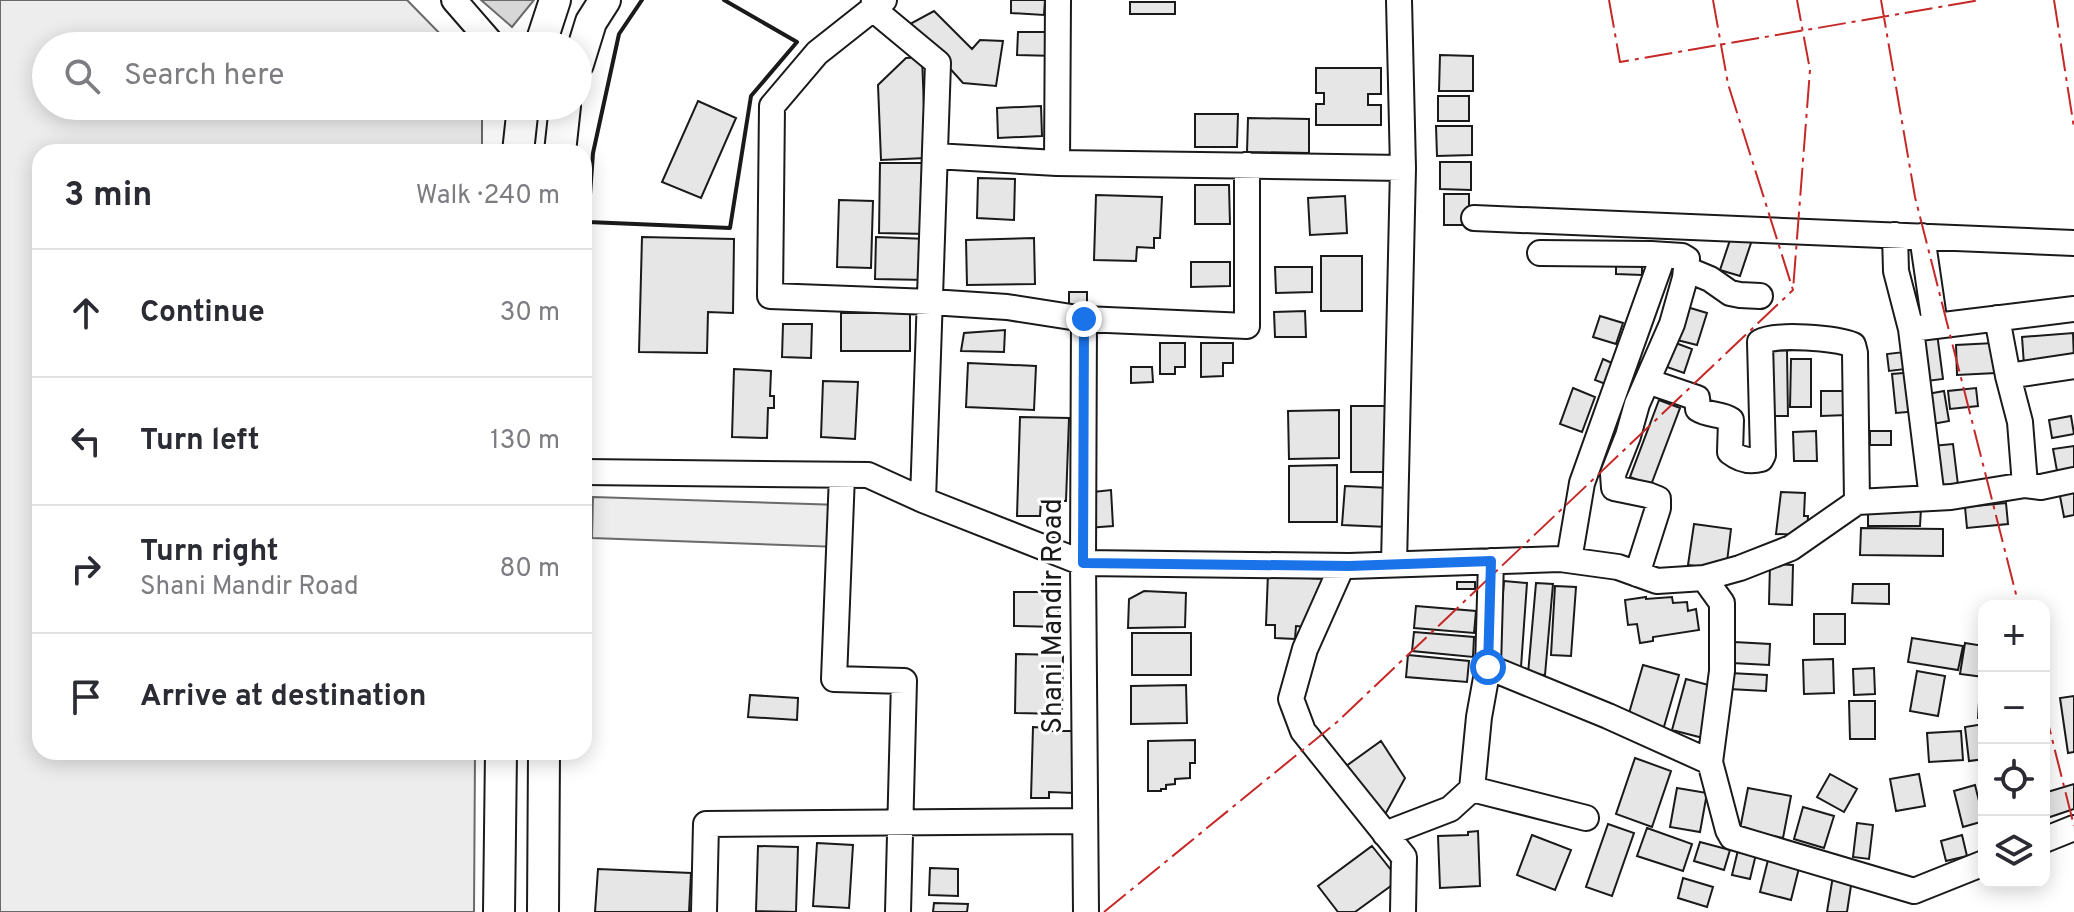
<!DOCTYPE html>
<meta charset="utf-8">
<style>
:root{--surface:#fff;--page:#f7f7f7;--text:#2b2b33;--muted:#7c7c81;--line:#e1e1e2}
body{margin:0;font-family:Overpass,sans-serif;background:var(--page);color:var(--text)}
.controls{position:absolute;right:24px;bottom:24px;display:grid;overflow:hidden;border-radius:16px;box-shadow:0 4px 20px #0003}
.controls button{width:72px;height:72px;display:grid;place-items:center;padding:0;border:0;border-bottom:2px solid var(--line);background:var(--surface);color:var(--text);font:40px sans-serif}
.stop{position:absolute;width:24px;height:24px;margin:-18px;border:6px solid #1a73e8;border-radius:50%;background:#fff}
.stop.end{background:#1a73e8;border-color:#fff;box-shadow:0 2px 8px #0008}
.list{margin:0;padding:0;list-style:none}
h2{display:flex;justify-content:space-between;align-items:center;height:104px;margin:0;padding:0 32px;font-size:34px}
h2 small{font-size:26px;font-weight:400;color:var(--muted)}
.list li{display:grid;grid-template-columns:52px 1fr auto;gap:24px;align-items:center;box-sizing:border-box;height:128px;padding:0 32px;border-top:2px solid var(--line)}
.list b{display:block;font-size:30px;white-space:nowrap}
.list p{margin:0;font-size:26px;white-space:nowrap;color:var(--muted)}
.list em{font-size:26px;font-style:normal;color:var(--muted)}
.icon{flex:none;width:44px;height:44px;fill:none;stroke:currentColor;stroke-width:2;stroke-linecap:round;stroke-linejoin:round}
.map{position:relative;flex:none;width:2074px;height:912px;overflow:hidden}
.search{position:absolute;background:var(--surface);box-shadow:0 4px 20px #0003;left:32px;top:32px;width:560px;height:88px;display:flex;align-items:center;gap:20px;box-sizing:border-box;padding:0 28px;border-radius:44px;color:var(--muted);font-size:30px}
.panel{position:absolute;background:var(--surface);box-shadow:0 4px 20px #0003;left:32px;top:144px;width:560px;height:616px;border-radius:24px}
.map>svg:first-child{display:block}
.green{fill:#ededed;stroke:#6a6a6a;stroke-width:2}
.water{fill:#d7d7d7;stroke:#6a6a6a;stroke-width:2}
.building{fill:#e6e6e6;stroke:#1a1a1a;stroke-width:2}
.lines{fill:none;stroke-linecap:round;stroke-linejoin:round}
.minor-casing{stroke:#1a1a1a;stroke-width:28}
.major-casing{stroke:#1a1a1a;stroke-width:34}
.minor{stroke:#fff;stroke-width:24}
.major{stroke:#fff;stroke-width:30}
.wall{stroke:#1a1a1a;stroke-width:4}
.power{stroke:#c62828;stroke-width:2;stroke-dasharray:28 6 4 6;stroke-linecap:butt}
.route{stroke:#1a73e8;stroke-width:10}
.labels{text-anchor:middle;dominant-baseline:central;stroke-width:6;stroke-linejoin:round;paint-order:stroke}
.street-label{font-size:28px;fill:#1a1a1a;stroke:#fff}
</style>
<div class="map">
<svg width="2074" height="912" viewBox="0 0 2074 912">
<rect width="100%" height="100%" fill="#fff"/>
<path class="green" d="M0 0H407L452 46H46V106H482V152H40V752H475L474 912H0Z
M593 497 841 505 840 547 592 538Z"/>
<path class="water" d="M481 0H534L512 27Z"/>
<path class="building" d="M1011 0H1045L1044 15 1011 13Z
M1130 2H1175V14H1130Z
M934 11 972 49 980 40 1003 41 996 86 963 83 910 24Z
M1018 32H1057L1056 56 1017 55Z
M1440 55 1473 56V91H1439Z
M922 57 926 158 881 160 878 85 906 58Z
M1316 68H1381V94H1368V105H1381V125H1316V104H1324V93H1316Z
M1438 96H1469V121H1438Z
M698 101 736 118 701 198 662 182Z
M1041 106 1042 136 998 138 997 108Z
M1195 114H1238L1237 147H1195Z
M1248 118 1309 119V153L1247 152Z
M1436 126H1472V155L1437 156Z
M1440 162H1471V190L1440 189Z
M880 163H929L928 234 879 233Z
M978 178 1015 179 1014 220 977 218Z
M1195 185H1229L1230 224H1195Z
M1444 194H1469V225H1444Z
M1096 195 1162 197 1160 238H1154V248L1137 247 1136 261 1094 260Z
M1345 196 1347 233 1310 235 1308 198Z
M839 200 873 201 871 268 837 267Z
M1732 234 1752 240 1740 276 1720 270Z
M642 237 734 239 733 313 708 312 707 353 639 352Z
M876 237 928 239 927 280 875 279Z
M1034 238 1035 284 967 285 966 240Z
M1321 256H1362V311H1321Z
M1616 261H1642V275L1616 274Z
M1191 262H1230V286L1191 287Z
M1275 267H1312V292L1276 293Z
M1069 292H1087V311H1069Z
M1687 307 1707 313 1697 345 1677 340Z
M1305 311 1306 337H1275L1274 312Z
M841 313H910V351H841Z
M1600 316 1623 323 1616 344 1593 337Z
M783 324H812L811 358 782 357Z
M1005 330 1004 352 961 351 964 333Z
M1937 333 1943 379 1919 382 1914 335Z
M2073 333 2074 361 2024 365 2022 337Z
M1673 342 1692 349 1684 373 1664 366Z
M1160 343H1185V367H1175V374H1160Z
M1201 343H1233V363H1223V376L1201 377Z
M1994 343 1996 373 1957 375 1956 345Z
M1765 350H1787L1788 416H1766Z
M1912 351 1914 368 1889 371 1887 354Z
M1603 359 1621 367 1613 387 1595 380Z
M1791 359H1811V407H1790Z
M968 363 1036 366 1034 410 966 407Z
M1131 367H1152L1153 382 1131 383Z
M734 369 771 371 770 396H774V408H768L767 438 732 437Z
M1915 372 1919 411 1896 413 1892 374Z
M823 381 858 382 855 439 821 437Z
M1573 388 1595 397 1582 432 1560 424Z
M1976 388 1978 406 1950 409 1948 391Z
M1821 391H1848V415L1821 416Z
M1944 391 1949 421 1927 425 1922 395Z
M1659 400 1680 408 1651 485 1630 477Z
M1351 406H1388V472H1351Z
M1339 410V458L1289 459 1288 411Z
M2071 416 2074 434 2052 438 2049 420Z
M1020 417 1069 418 1066 501 1041 500 1040 516H1017Z
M1816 431 1817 461H1794L1793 432Z
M1870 431H1891V445H1870Z
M1953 444 1958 485 1937 487 1932 446Z
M2074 446V469L2057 471 2053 449Z
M1337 465V522H1289V466Z
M1345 486 1391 488 1388 527 1342 525Z
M2074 488V515L2064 517 2059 491Z
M1111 490 1113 526 1087 528 1084 493Z
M1781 492 1805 493 1804 516H1808L1807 535 1776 534Z
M2006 503 2008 524 1967 528 1965 507Z
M1868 507 1921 508 1920 526H1868Z
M1694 524 1731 529 1726 570 1688 565Z
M1861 528 1943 529V556L1860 555Z
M1770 564 1793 565 1792 605 1769 604Z
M1268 573 1288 577 1328 579 1310 627 1296 626 1295 639 1275 638V625H1266Z
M1504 581 1527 583 1521 667 1497 665Z
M1457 582H1475V589H1457Z
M1536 583 1553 584 1545 675 1528 674Z
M1853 584H1889V604L1852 603Z
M1555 586 1576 587 1571 656 1551 655Z
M1144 591 1186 593 1185 627 1128 628 1129 599Z
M1014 592H1058V627L1014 626Z
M1646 597V599L1672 597 1673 603 1687 602 1688 611 1696 609 1699 630 1653 637V641L1640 643 1637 624 1628 625 1625 600Z
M1416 606 1476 611 1474 633 1414 628Z
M1814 614H1845V644H1814Z
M1414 632 1474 637 1473 657 1412 651Z
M1132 633H1191V675H1132Z
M1912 638 1963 646 1958 670 1908 662Z
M1734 642 1770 644 1769 665 1732 663Z
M1965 643 1984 646V677L1960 674Z
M1016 654 1063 655 1062 714 1015 713Z
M1408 655 1469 661 1467 682 1406 677Z
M1833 659 1834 693 1804 694 1803 660Z
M1643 665 1679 675 1663 730 1627 720Z
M1874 668 1875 694 1854 695 1853 669Z
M1917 671 1945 676 1938 716 1910 711Z
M1730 673 1767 675 1766 691 1729 689Z
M1686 679 1716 687 1703 738 1672 730Z
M1186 685 1187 723 1131 724V686Z
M1980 686H1984V718H1978Z
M750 695 798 698 797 720 748 717Z
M2074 696V752L2068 753 2060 698Z
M1849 701H1875V739H1850Z
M1984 724V759L1969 761 1965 727Z
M1033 727 1047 728 1046 731H1075L1074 793 1049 792V798H1031Z
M1961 731 1963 760 1929 762 1927 733Z
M1195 740V763H1190V778L1175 779V784L1166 785V789H1161V791H1148V741Z
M1381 741 1405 778 1381 822 1342 769Z
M1635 758 1671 771 1652 827 1616 814Z
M1830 774 1857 789 1844 812 1817 797Z
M1919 774 1925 806 1896 811 1890 779Z
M2074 784V809L2044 819V793Z
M1975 785 1984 821 1963 827 1954 791Z
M1677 788 1707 793 1700 832 1670 827Z
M1748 788 1791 796 1783 838 1740 829Z
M1803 807 1834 816 1824 848 1794 839Z
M1857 823 1873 825 1869 859 1853 857Z
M1608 824 1634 833 1612 896 1586 887Z
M1647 828 1692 844 1683 871 1637 856Z
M1478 831 1480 886 1440 888 1438 836 1468 835V832Z
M1532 835 1571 850 1555 890 1517 875Z
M1962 835 1967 856 1946 861 1941 841Z
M1700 842 1730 850 1724 870 1694 861Z
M817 843 853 845 849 908 813 906Z
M758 846 798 847 796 912 756 911Z
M1372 846 1399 880 1355 912H1338L1318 886Z
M1739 846 1757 850 1750 879 1732 875Z
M1769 856 1800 864 1791 900 1760 892Z
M930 868 958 869V896L929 895Z
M598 869 691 873 689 912H595Z
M1833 876 1852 879 1847 912H1827Z
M1683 878 1713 887 1707 907 1678 898Z
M934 903 968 904 967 912H933Z"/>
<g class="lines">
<defs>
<path id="minor" d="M454 0 494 46
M874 0 873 9 938 63 923 500
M884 0 817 53 772 106 770 296 931 302 1007 307 1084 319 1247 326V165
M935 156 1057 163 1403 168
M1057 163 1058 0
M1474 218 2074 243
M1895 235 1896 271 1911 329 1932 498
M1922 236 1935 325
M1540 253 1651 254 1682 256 1687 259 1685 278 1672 324 1637 404 1628 436 1613 474 1614 488 1648 495 1658 499V508L1637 574
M1686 269 1710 279 1730 293 1740 295 1760 296
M1997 318 2008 376 2020 422 2025 485
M1084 319 1083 563 1086 912
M1911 329 2074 309
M2008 376 2074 366
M1647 381 1697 398 1698 409C1709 416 1721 413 1731 420L1730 452C1739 459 1750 462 1761 459L1763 455 1760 342C1776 333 1836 338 1853 345L1855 353 1857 502
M584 472 868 475 923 500 1083 563 1349 566 1560 559 1618 567 1657 581 1704 578 1740 568 1791 548 1857 502 1951 497 2025 485 2041 487 2074 480
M842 475 834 679 904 681 898 912
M1569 560 1582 483 1663 256
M1394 564 1403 168 1399 0
M1342 566 1305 649 1291 699 1303 731 1404 857 1403 912
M1704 578 1722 603V671L1710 762 1728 830 1732 837 1914 891 1984 863
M1488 667 1491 561
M1472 789 1586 818
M1385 834 1450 809 1472 789 1479 717 1488 667 1608 716 1710 762
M2044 840 2074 828
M704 912 706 824 1085 821"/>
<path id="major" d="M540 46 555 0
M578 64 591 22 605 0
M518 152 523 106
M560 152 565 106
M499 912 501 752
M543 912 544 752"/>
</defs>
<use href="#minor" class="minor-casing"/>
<use href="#major" class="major-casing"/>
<use href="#minor" class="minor"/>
<use href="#major" class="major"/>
<path class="wall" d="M642 0 619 34 593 153 588 222 730 228 751 96 797 42 724 0"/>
<path class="power" d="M1609 0 1620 62 1980 0
M1713 0 1728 84 1793 290 1810 70 1797 0
M1881 0 1915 197 2019 606
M2054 0 2074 128
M2044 707 2074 826
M1104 912 1337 722 1793 290"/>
</g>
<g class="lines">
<path class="route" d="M1084 319 1083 563 1349 566 1491 561 1488 667"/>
</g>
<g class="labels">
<g class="street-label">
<text transform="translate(1054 616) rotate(-90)">Shani Mandir Road</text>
</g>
</g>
</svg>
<div class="controls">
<button>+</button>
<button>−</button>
<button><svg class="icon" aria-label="locate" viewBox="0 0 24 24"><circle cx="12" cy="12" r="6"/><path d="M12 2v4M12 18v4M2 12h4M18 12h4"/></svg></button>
<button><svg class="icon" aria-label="layers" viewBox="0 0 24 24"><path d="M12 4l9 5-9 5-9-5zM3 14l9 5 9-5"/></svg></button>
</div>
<div class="stop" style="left:1488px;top:667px"></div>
<div class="stop end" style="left:1084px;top:319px"></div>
<div class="search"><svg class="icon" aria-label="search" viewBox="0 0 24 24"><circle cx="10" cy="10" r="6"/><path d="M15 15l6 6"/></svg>Search here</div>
<section class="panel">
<h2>3 min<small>Walk · 240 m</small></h2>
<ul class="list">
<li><svg class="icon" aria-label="ahead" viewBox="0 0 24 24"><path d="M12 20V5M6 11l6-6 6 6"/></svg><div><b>Continue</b></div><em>30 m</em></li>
<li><svg class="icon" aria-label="left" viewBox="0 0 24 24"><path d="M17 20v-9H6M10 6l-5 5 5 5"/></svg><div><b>Turn left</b></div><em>130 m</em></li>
<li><svg class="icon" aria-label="right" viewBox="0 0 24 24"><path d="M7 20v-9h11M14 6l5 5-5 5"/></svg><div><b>Turn right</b><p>Shani Mandir Road</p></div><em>80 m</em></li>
<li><svg class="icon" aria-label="arrive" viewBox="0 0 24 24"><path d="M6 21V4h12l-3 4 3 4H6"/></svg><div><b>Arrive at destination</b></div></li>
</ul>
</section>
</div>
